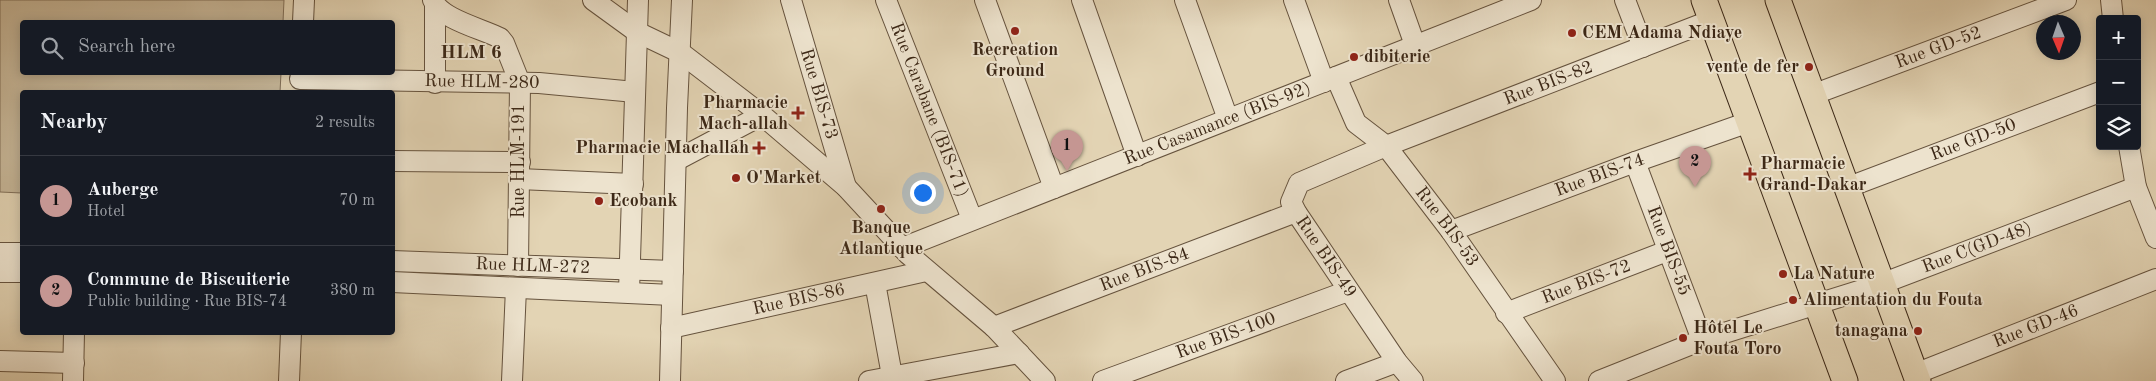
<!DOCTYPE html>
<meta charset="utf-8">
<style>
:root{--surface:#171b24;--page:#242831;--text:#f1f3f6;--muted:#9ea1a6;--line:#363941;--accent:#c59692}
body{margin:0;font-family:"Old Standard TT",serif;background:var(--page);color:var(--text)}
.controls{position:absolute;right:15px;top:15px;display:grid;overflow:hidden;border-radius:5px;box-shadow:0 2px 12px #0003}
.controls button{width:45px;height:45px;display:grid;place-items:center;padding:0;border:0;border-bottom:1px solid var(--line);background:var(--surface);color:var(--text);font:25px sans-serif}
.compass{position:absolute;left:2036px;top:15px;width:45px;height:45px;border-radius:50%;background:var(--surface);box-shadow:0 2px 12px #0003;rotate:178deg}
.you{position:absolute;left:922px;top:192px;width:18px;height:18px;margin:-12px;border:4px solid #fff;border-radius:50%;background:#1a73e8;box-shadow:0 0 0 8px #1a73e833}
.badge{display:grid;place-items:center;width:32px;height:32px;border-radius:50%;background:var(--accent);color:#111;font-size:16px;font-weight:700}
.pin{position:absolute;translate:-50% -41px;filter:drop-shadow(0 1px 2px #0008)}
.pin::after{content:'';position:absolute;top:26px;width:18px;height:15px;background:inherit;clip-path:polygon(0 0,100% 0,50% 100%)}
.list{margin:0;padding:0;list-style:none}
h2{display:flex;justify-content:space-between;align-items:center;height:65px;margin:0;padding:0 20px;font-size:21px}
h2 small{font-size:16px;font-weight:400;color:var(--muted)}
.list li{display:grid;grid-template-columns:32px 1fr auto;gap:15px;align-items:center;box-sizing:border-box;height:90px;padding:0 20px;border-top:1px solid var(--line)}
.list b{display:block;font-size:19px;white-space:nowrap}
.list p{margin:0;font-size:16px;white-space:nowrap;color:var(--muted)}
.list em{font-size:16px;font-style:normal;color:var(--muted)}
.icon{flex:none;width:28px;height:28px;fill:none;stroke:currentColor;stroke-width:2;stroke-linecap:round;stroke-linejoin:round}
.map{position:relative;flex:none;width:2156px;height:381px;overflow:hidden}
.search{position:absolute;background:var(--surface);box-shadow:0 2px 12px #0003;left:20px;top:20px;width:375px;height:55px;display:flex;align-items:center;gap:12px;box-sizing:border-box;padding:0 18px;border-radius:5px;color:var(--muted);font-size:19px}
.panel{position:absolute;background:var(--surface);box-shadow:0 2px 12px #0003;left:20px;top:90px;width:375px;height:245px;border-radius:5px}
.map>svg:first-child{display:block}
.green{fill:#c7b799;stroke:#827058}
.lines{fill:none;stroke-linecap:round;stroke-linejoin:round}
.minor-casing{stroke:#66533e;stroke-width:22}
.major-casing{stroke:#3c2817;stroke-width:27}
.minor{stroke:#ede3ce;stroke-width:20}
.major{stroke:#e3d4b4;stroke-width:25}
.poi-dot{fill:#8f2418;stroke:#ede3ce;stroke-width:2}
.labels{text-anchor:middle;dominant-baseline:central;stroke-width:4;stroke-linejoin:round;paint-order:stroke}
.poi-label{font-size:18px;font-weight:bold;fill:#3c2817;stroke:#ede3ce;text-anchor:start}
.street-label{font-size:18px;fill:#3c2817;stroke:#ede3ce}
.neighbourhood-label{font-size:19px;font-weight:bold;fill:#3c2817;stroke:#ede3ce}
</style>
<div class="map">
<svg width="2156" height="381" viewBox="0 0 2156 381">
<rect width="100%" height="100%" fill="#e3d4b4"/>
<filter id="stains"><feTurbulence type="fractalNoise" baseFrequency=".004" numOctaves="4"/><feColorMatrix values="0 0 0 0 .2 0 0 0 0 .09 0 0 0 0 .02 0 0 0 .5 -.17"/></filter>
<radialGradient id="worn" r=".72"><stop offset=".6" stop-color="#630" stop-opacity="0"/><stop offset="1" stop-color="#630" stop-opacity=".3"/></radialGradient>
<path class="green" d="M0 0H284L283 22H22V72L281 73 280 92H22V193L0 192Z"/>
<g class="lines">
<defs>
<g id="minor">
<path d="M433 0C440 19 483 29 500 38L504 43 520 83 518 266"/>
<path d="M593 0 637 32 681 53 762 115 846 187 908 254 994 327 1045 381"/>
<path id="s1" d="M791 0 846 187"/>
<path id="s2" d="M886 0 972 219"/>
<path d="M985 0 1054 188"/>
<path d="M1082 0 1137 156"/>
<path d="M1185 0 1228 119"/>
<path d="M1294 0 1324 82"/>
<path d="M1399 0 1415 45"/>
<path d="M1625 0 1643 47"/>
<path d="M2111 0 2113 19"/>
<path d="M303 22 304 0"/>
<path id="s3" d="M1336 77 1356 123 1386 146 1451 231 1555 381"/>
<path id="s4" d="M300 79 539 83 635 92"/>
<path d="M435 83V6"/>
<path id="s5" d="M1812 95 2066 0"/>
<path d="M2129 146 2136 187 2156 238"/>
<path d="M677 160 762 115"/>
<path d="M392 161 520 162"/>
<path id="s6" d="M1635 162 1702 340"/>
<path d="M519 179 633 184"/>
<path id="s7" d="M1846 188 2100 92"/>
<path id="s8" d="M1451 231 1635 162 1749 122"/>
<path id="s9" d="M902 248 1531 0"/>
<path d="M0 253H22"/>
<path id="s10" d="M392 261 673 271"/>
<path d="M0 272H22"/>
<path d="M392 282 672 295"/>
<path d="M875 283 893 381"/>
<path d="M629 292 638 0"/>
<path id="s11" d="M1506 313 1667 251"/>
<path id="s12" d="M994 327 1296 212"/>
<path id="s13" d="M671 328 926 271"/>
<path d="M0 361 74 363"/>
<path id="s14" d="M1915 374 2156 279"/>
<path d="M73 381 74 332"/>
<path d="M289 381 291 332"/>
<path d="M512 381 516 288"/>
<path d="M670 381 677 108 682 0"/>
<path d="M869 381 1019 353"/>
<path id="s15" d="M1103 381 1348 291"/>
<path d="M1346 381 1397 362"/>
<path id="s16" d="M1413 381 1397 362 1296 212 1291 202 1299 183 1386 146 1712 20"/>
<path id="s17" d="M1599 381 1702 340 1881 284 2136 187"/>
</g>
<path id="major" d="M1704 0 1845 381
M1778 0 1918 381"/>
</defs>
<use href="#minor" class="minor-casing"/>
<use href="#major" class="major-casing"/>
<use href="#minor" class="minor"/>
<use href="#major" class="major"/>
</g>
<g class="poi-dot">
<circle cx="1015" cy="31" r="5"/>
<circle cx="1572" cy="33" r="5"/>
<circle cx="1354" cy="57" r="5"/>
<circle cx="1809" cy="67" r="5"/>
<path d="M795.5 105.5h5v5h5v5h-5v5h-5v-5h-5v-5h5z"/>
<path d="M756.5 140.5h5v5h5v5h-5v5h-5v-5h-5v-5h5z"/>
<path d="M1747.5 166.5h5v5h5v5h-5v5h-5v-5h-5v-5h5z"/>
<circle cx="736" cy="178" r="5"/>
<circle cx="599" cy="201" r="5"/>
<circle cx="881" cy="209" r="5"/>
<circle cx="1783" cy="274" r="5"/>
<circle cx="1793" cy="300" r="5"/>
<circle cx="1918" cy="331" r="5"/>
<circle cx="1683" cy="338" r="5"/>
</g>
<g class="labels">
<g class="poi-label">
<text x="1582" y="33">CEM Adama Ndiaye</text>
<text x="1015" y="50" text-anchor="middle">Recreation<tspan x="1015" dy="21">Ground</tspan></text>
<text x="1364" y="57">dibiterie</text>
<text x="1799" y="67" text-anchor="end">vente de fer</text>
<text x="788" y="103" text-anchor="end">Pharmacie<tspan x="788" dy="21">Mach-allah</tspan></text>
<text x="749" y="148" text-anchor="end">Pharmacie Machallah</text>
<text x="1760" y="164">Pharmacie<tspan x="1760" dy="21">Grand-Dakar</tspan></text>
<text x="746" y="178">O'Market</text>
<text x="609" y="201">Ecobank</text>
<text x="881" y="228" text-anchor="middle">Banque<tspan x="881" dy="21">Atlantique</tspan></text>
<text x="1793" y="274">La Nature</text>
<text x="1803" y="300">Alimentation du Fouta</text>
<text x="1693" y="328">Hôtel Le<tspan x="1693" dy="21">Fouta Toro</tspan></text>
<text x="1908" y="331" text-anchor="end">tanagana</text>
</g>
<g class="street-label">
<text stroke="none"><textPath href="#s5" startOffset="135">Rue GD-52</textPath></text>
<text stroke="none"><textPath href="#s4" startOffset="182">Rue HLM-280</textPath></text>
<text stroke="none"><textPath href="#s16" startOffset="506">Rue BIS-82</textPath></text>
<text stroke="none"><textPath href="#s1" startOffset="98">Rue BIS-73</textPath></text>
<text stroke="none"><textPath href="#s2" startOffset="118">Rue Carabane (BIS-71)</textPath></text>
<text stroke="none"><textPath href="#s9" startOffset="339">Rue Casamance (BIS-92)</textPath></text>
<text stroke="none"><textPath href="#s7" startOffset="136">Rue GD-50</textPath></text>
<text transform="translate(519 161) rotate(-90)">Rue HLM-191</text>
<text stroke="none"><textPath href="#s8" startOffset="159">Rue BIS-74</textPath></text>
<text stroke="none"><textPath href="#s3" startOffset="189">Rue BIS-53</textPath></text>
<text stroke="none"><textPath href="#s17" startOffset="401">Rue C(GD-48)</textPath></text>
<text stroke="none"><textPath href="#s6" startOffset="95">Rue BIS-55</textPath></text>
<text transform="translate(1326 257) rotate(56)">Rue BIS-49</text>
<text stroke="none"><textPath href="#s10" startOffset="141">Rue HLM-272</textPath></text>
<text stroke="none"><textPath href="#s12" startOffset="161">Rue BIS-84</textPath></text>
<text stroke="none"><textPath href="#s11" startOffset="86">Rue BIS-72</textPath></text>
<text stroke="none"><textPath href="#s13" startOffset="131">Rue BIS-86</textPath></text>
<text stroke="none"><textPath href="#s14" startOffset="130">Rue GD-46</textPath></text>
<text stroke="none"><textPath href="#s15" startOffset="131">Rue BIS-100</textPath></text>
</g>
<g class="neighbourhood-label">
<text x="471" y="53">HLM 6</text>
</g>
</g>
<rect width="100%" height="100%" filter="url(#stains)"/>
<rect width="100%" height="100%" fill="url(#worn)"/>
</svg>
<div class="controls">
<button>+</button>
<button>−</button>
<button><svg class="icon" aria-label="layers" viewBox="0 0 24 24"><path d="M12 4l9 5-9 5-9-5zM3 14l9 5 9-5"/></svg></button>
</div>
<svg class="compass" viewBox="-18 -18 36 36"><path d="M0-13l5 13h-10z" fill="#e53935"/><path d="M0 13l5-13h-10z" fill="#9ea1a6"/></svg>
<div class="you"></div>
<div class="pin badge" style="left:1067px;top:171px">1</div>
<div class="pin badge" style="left:1695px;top:187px">2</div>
<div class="search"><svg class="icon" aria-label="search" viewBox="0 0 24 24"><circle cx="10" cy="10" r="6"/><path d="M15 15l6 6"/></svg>Search here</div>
<section class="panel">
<h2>Nearby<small>2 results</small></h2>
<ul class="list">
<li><span class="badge">1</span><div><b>Auberge</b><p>Hotel</p></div><em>70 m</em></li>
<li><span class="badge">2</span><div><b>Commune de Biscuiterie</b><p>Public building · Rue BIS-74</p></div><em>380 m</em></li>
</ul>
</section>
</div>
